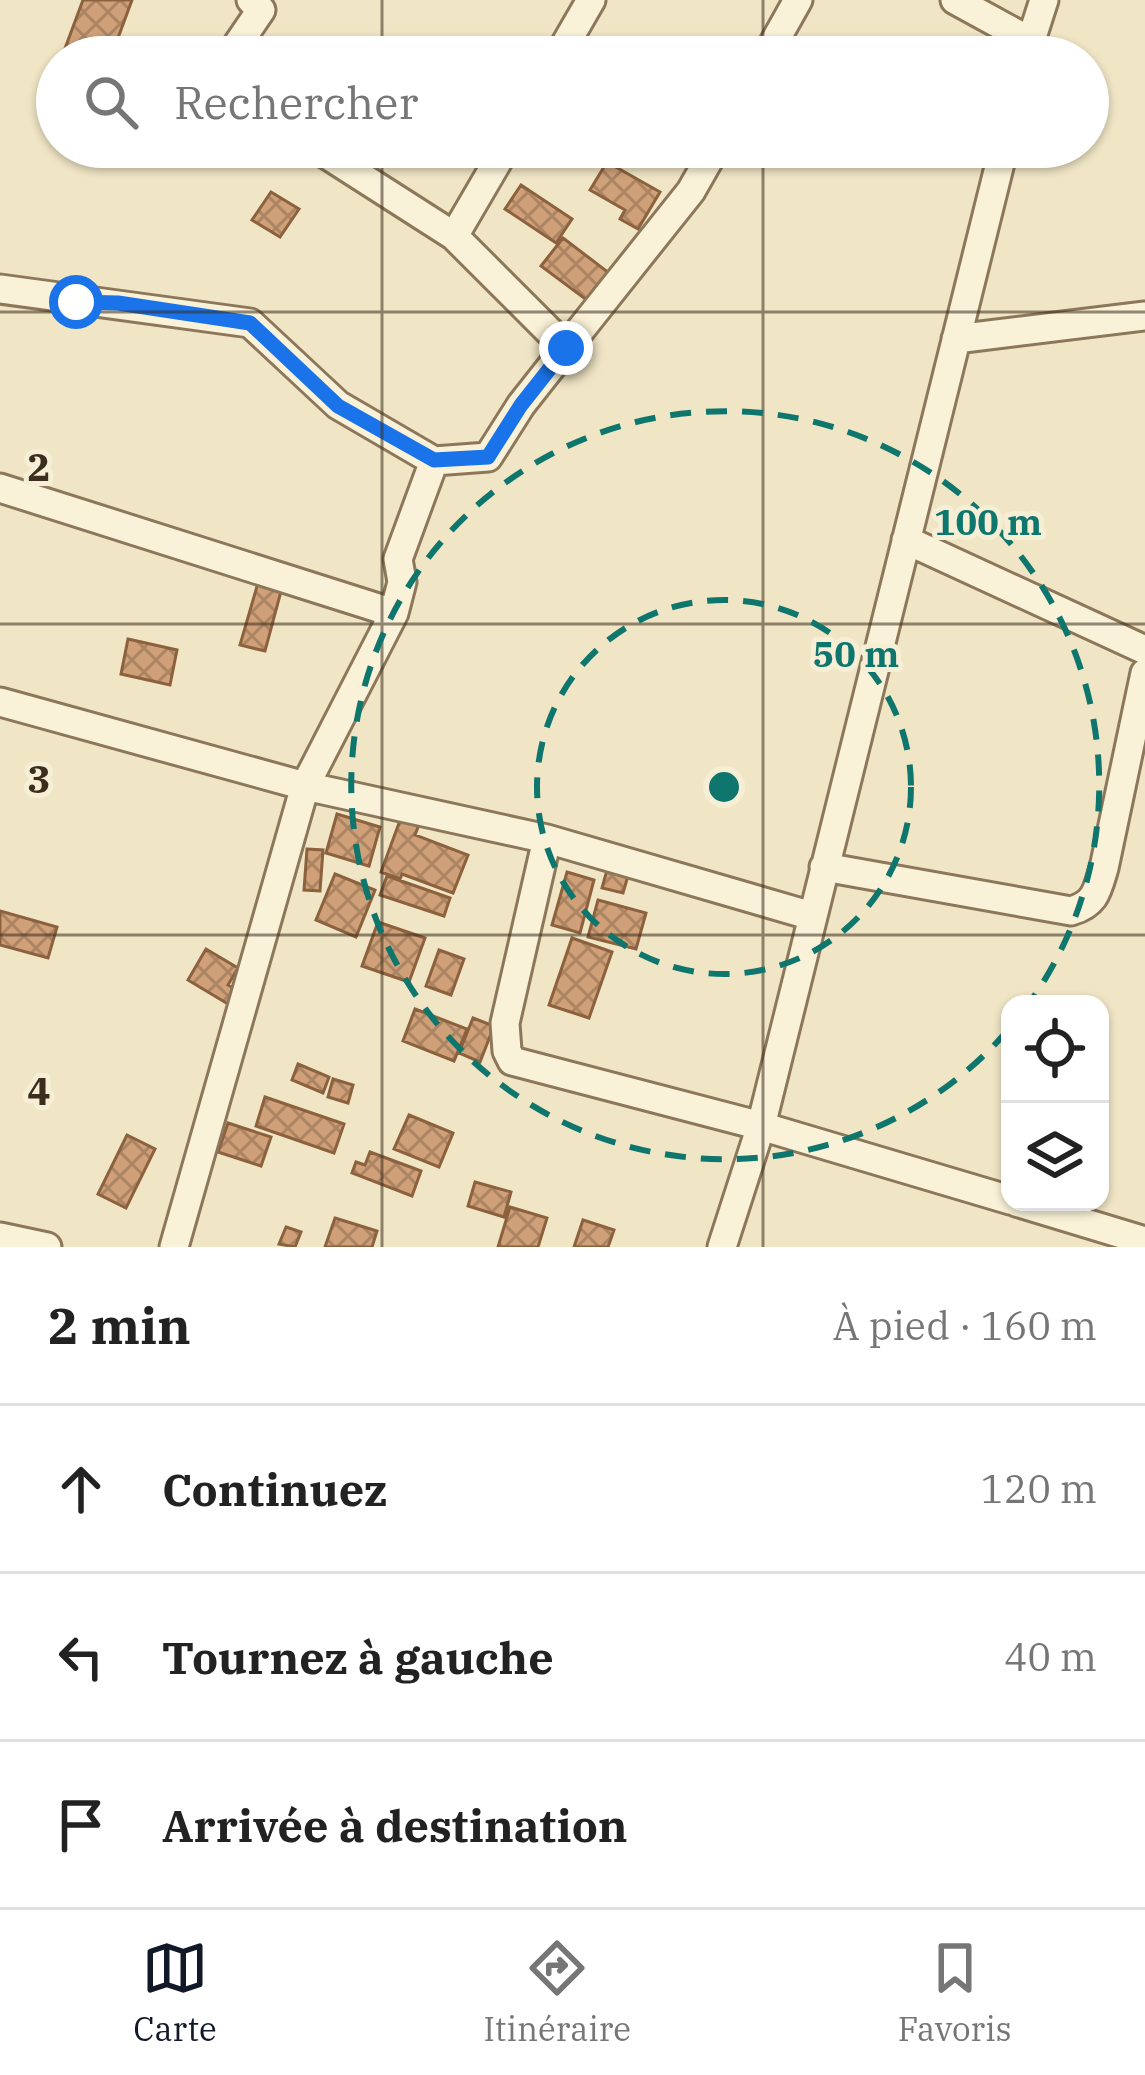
<!DOCTYPE html>
<html lang="fr">
<meta charset="utf-8">
<style>
:root{--surface:#fff;--page:#f6f6f6;--text:#222;--muted:#767676;--line:#e0e0e0;--accent:#111827}
body{margin:0;font-family:"IBM Plex Serif",serif;background:var(--page);color:var(--text)}
.controls{position:absolute;right:36px;bottom:36px;display:grid;overflow:hidden;border-radius:24px;box-shadow:0 3px 9px #0004}
.controls button{width:108px;height:108px;display:grid;place-items:center;padding:0;border:0;border-bottom:3px solid var(--line);background:var(--surface);color:var(--text);font:60px sans-serif}
.stop{position:absolute;width:36px;height:36px;margin:-27px;border:9px solid #1a73e8;border-radius:50%;background:#fff}
.stop.end{background:#1a73e8;border-color:#fff;box-shadow:0 3px 12px #0008}
.list{margin:0;padding:0;list-style:none}
h2{display:flex;justify-content:space-between;align-items:center;height:156px;margin:0;padding:0 48px;font-size:51px}
h2 small{font-size:39px;font-weight:400;color:var(--muted)}
.list li{display:grid;grid-template-columns:78px 1fr auto;gap:36px;align-items:center;box-sizing:border-box;height:168px;padding:0 48px;border-top:3px solid var(--line)}
.list b{display:block;font-size:45px;white-space:nowrap}
.list em{font-size:39px;font-style:normal;color:var(--muted)}
.icon{flex:none;width:66px;height:66px;fill:none;stroke:currentColor;stroke-width:2;stroke-linecap:round;stroke-linejoin:round}
.map{position:relative;flex:none;width:1145px;height:1247px;overflow:hidden}
.search{position:absolute;background:var(--surface);box-shadow:0 3px 9px #0004;left:36px;right:36px;top:36px;height:132px;display:flex;align-items:center;gap:30px;box-sizing:border-box;padding:0 42px;border-radius:66px;color:var(--muted);font-size:45px}
.sheet{height:660px;background:var(--surface)}
nav{display:flex;justify-content:space-around;align-items:center;box-sizing:border-box;height:168px;border-top:3px solid var(--line);background:var(--surface);font-size:33px;color:var(--muted)}
nav a{display:grid;justify-items:center;gap:6px}
nav .on{color:var(--accent)}
.map>svg:first-child{display:block}
.building{fill:url(#building-cross-hatch);stroke:#8c613e;stroke-width:3}
.lines{fill:none;stroke-linecap:round;stroke-linejoin:round}
.street-casing{stroke:#8c775a;stroke-width:33}
.street{stroke:#faf2d8;stroke-width:27}
.route{stroke:#1a73e8;stroke-width:15}
.grid{fill:none;stroke:#3b2e1e;stroke-width:3;stroke-opacity:0.55}
.ring{fill:none;stroke:#0f766e;stroke-width:6;stroke-dasharray:21 15}
.grid-label{font-size:39px;text-anchor:middle;font-weight:bold;fill:#3b2e1e;stroke:#f7efd5;stroke-width:10;stroke-linejoin:round;paint-order:stroke}
.centre{fill:#0f766e;stroke:#f7efd5;stroke-width:6}
.ring-label{font-size:36px;text-anchor:middle;font-weight:bold;fill:#0f766e;stroke:#f7efd5;stroke-width:10;stroke-linejoin:round;paint-order:stroke}
</style>
<div class="map">
<svg width="1145" height="1247" viewBox="0 0 1145 1247">
<defs>
<pattern id="building-cross-hatch" width="8" height="8" patternUnits="userSpaceOnUse" patternTransform="scale(3)"><rect width="8" height="8" fill="#d0a179"/><path d="M0 0l8 8M0 8l8-8" fill="none" stroke="#aa8463"/></pattern>
</defs>
<rect width="100%" height="100%" fill="#f0e5c5"/>
<path class="building" d="M83 0H132L111 57H80L64 51Z
M607 162 660 192 638 229 620 219 625 210 590 190Z
M521 185 572 219 556 243 505 209Z
M271 192 299 209 280 237 252 220Z
M563 238 613 276 592 304 541 266Z
M260 576 283 584 265 651 240 645Z
M128 639 177 650 170 685 121 674Z
M337 814 380 827 369 866 326 853Z
M402 815 420 822 415 835 468 855 453 893 402 874 400 879 381 872Z
M307 849 323 850 320 891 304 890Z
M609 863 630 869 623 893 602 888Z
M567 872 594 880 580 933 552 925Z
M335 874 375 890 356 937 316 920Z
M387 876 450 898 444 916 380 895Z
M598 900 646 913 636 949 588 937Z
M0 911 57 927 48 958 0 945Z
M378 922 425 938 409 982 362 966Z
M572 938 612 952 589 1018 549 1005Z
M206 949 238 968 228 985 237 990 228 1004 188 980Z
M439 950 464 959 451 995 426 986Z
M415 1009 467 1029 454 1061 403 1041Z
M473 1018 494 1026 480 1062 459 1053Z
M298 1064 329 1077 323 1093 292 1080Z
M333 1079 353 1085 348 1103 328 1097Z
M265 1097 344 1124 334 1153 256 1126Z
M409 1115 453 1133 439 1167 394 1149Z
M228 1123 271 1137 261 1166 218 1152Z
M127 1135 155 1149 126 1208 98 1194Z
M370 1152 421 1171 412 1196 352 1173 356 1162 365 1165Z
M475 1182 511 1192 504 1217 468 1206Z
M510 1207 547 1218 538 1247H498Z
M335 1218 377 1231 372 1247H325Z
M583 1220 614 1230 608 1247H574Z
M286 1227 301 1232 295 1247 279 1244Z"/>
<g class="lines">
<defs>
<path id="street" d="M955 0 1030 41
M1027 53 1044 0
M229 57 261 10 251 0
M558 57 591 0
M766 57 798 0
M315 147 454 236 566 348 691 191 716 147
M454 236 506 147
M0 289 250 323 338 405 434 461 398 559 402 582 394 613 305 786 174 1247
M956 339 1145 316
M434 461 488 457 521 405 566 348
M0 488 394 613
M906 540 1145 650
M0 702 305 786 547 839 812 916
M547 839 505 1023 507 1051 512 1061 761 1126 1010 1200
M824 867 1071 911C1095 904 1097 892 1104 868L1145 673
M1016 1202 1145 1241
M0 1237 47 1247
M722 1247 761 1126 1004 147"/>
</defs>
<use href="#street" class="street-casing"/>
<use href="#street" class="street"/>
</g>
<g class="lines">
<path class="route" d="M76 302 118 303 250 323 338 406 434 460 488 457 521 405 566 348"/>
</g>
<path class="grid" d="M382 0V57M763 0V57M382 147V1247M763 147V1247M0 312H1145M0 624H1145M0 935H1145"/>
<g class="ring">
<circle cx="724" cy="787" r="187"/>
<path d="M1008 1030A374 374 0 1 1 1030 1002"/>
</g>
<g class="grid-label">
<text x="39" y="481">2</text>
<text x="39" y="793">3</text>
<text x="39" y="1105">4</text>
</g>
<circle cx="724" cy="787" r="18" class="centre"/>
<g class="ring-label">
<text x="988" y="535">100 m</text>
<text x="856" y="667">50 m</text>
</g>
</svg>
<div class="controls">
<button><svg class="icon" aria-label="locate" viewBox="0 0 24 24"><circle cx="12" cy="12" r="6"/><path d="M12 2v4M12 18v4M2 12h4M18 12h4"/></svg></button>
<button><svg class="icon" aria-label="layers" viewBox="0 0 24 24"><path d="M12 4l9 5-9 5-9-5zM3 14l9 5 9-5"/></svg></button>
</div>
<div class="stop" style="left:76px;top:302px"></div>
<div class="stop end" style="left:566px;top:348px"></div>
<div class="search"><svg class="icon" aria-label="search" viewBox="0 0 24 24"><circle cx="10" cy="10" r="6"/><path d="M15 15l6 6"/></svg>Rechercher</div>
</div>
<section class="sheet">
<h2>2 min<small>À pied · 160 m</small></h2>
<ul class="list">
<li><svg class="icon" aria-label="ahead" viewBox="0 0 24 24"><path d="M12 20V5M6 11l6-6 6 6"/></svg><div><b>Continuez</b></div><em>120 m</em></li>
<li><svg class="icon" aria-label="left" viewBox="0 0 24 24"><path d="M17 20v-9H6M10 6l-5 5 5 5"/></svg><div><b>Tournez à gauche</b></div><em>40 m</em></li>
<li><svg class="icon" aria-label="arrive" viewBox="0 0 24 24"><path d="M6 21V4h12l-3 4 3 4H6"/></svg><div><b>Arrivée à destination</b></div></li>
</ul>
</section>
<nav>
<a class="on"><svg class="icon" aria-label="map" viewBox="0 0 24 24"><path d="M3 6l6-2 6 2 6-2v14l-6 2-6-2-6 2zM9 4v14M15 6v14"/></svg>Carte</a>
<a><svg class="icon" aria-label="directions" viewBox="0 0 24 24"><path d="M12 3l9 9-9 9-9-9zM9 14v-3h6M13 9l2 2-2 2"/></svg>Itinéraire</a>
<a><svg class="icon" aria-label="saved" viewBox="0 0 24 24"><path d="M7 4h10v16l-5-4-5 4z"/></svg>Favoris</a>
</nav>
